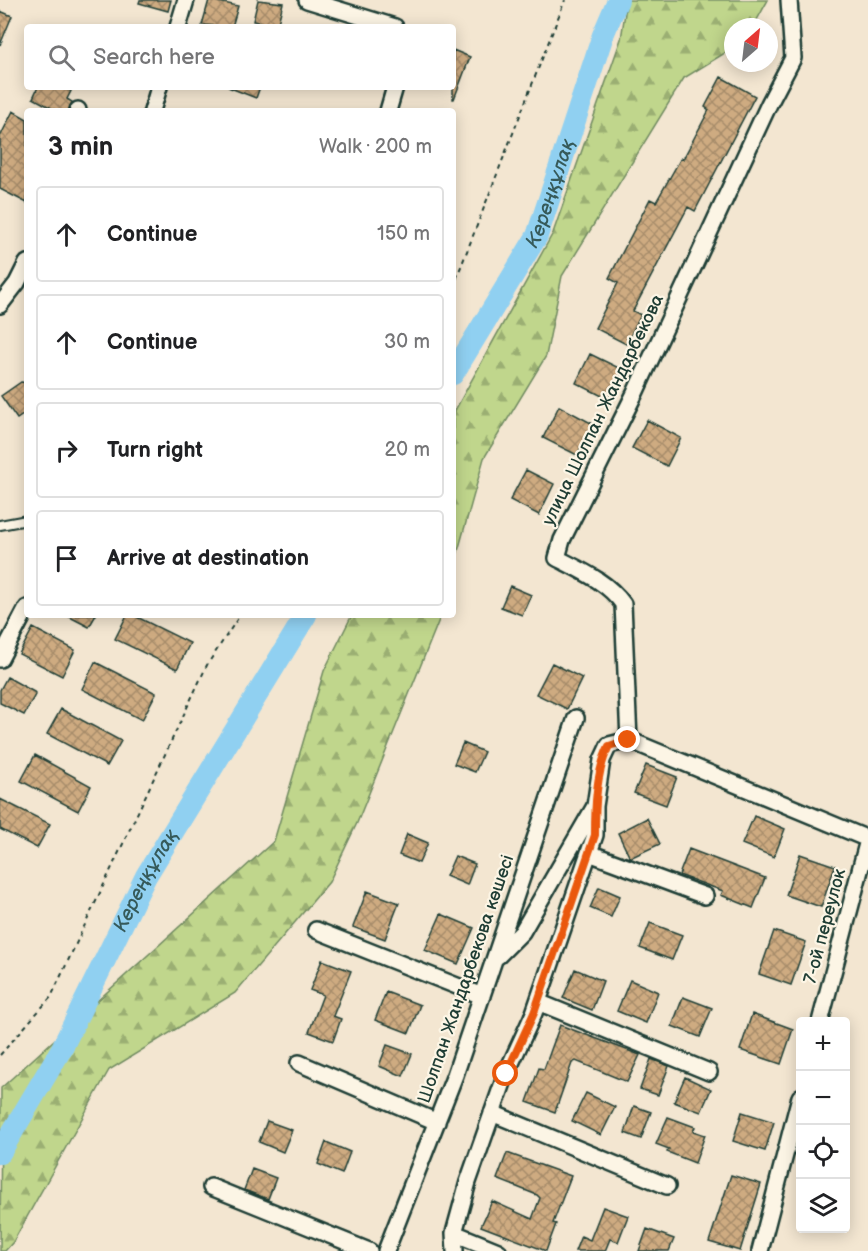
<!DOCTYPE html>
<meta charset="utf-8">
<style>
:root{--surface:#fff;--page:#f6f6f6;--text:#202124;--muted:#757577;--line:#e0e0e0}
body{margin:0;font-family:"Balsamiq Sans",sans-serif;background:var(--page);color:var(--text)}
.controls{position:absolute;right:18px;bottom:18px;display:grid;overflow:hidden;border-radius:6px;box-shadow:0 3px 15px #0003}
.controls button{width:54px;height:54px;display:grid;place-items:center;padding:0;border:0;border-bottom:2px solid var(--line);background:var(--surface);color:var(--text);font:30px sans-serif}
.compass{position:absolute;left:724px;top:18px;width:54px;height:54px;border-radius:50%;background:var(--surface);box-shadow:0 3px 15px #0003;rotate:28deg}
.stop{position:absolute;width:18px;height:18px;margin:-14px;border:4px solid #ea580c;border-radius:50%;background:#fff}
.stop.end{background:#ea580c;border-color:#fff;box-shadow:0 2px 6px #0008}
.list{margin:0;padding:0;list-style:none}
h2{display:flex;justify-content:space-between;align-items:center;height:78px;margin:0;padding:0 24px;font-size:26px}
h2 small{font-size:20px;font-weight:400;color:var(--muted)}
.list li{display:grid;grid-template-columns:39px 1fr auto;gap:18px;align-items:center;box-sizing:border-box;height:96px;margin:0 12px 12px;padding:0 12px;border:2px solid var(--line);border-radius:6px}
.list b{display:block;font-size:22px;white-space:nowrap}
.list em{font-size:20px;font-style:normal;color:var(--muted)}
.icon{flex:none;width:33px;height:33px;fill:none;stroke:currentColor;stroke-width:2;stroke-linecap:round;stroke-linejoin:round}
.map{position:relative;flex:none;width:868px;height:1251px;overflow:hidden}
.search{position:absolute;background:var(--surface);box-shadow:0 3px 15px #0003;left:24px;top:24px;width:432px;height:66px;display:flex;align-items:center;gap:15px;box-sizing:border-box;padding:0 21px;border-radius:6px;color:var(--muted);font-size:22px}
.panel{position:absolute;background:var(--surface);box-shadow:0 3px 15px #0003;left:24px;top:108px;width:432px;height:510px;border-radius:6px}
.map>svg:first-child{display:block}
.forest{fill:url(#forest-firs);stroke:#708a60;stroke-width:1.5}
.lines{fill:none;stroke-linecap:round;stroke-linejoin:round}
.river{stroke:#90d0f1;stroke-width:22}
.building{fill:url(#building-cross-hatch);stroke:#1f3d34;stroke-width:1.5}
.lane-casing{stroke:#1f3d34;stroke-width:12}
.street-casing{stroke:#1f3d34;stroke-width:20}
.path{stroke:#1f3d34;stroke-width:2;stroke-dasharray:4.5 4.5;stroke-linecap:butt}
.lane{stroke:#fcf5e5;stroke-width:8}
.street{stroke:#fcf5e5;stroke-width:15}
.route{stroke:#ea580c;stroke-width:8}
.labels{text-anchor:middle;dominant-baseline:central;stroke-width:4.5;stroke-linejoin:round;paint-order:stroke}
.street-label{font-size:18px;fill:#1f3d34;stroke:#fcf5e5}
.water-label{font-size:20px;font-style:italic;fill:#365a5a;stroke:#fcf5e5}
</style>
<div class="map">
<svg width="868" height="1251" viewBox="0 0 868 1251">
<defs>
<pattern id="forest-firs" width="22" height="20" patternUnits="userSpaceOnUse" patternTransform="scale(1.5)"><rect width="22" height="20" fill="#c0d68c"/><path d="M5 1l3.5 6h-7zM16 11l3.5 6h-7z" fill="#9baf73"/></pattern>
<pattern id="building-cross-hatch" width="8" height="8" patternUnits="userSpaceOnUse" patternTransform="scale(1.5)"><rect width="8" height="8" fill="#ceab81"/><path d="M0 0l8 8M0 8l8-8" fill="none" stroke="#a78c6a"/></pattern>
</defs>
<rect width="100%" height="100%" fill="#f3e6d1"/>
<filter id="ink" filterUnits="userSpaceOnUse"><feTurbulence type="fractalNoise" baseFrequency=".0167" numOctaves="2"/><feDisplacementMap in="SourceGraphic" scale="12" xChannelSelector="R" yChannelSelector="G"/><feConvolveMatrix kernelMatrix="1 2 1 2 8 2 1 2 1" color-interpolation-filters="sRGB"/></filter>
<g filter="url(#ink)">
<path class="forest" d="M627 0H768L753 27H733V48L684 78 562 276 546 356 484 458 453 569V414L553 233 621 39Z
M352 615H441L357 823 329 882 235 993 109 1070 13 1242 5 1251H0L1 1088 274 841 324 671Z"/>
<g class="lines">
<g class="river">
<path id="s1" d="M453 374 537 236 603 35 618 0"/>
<path id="s2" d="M0 1153 62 1048 146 876 306 615"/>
</g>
</g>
<path class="building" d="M140 0H171L168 11 139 3Z
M209 0 238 6 232 27 202 25Z
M258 0 283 3 277 27 253 21Z
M0 11 12 16 0 45Z
M453 50 470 57 454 99H453Z
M721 77 755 96 695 211 688 207 633 311 641 315 626 344 595 328 618 283 609 278 650 199 656 202 681 158 683 159 709 110 705 107Z
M38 87H62L71 91 67 99 72 102 68 111H57L33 98Z
M228 87H260L256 98Z
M13 111 27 119V203L0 189V137Z
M590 354 623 370 608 399 576 383Z
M21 382 27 383V412L17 419 1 396Z
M559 406 593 424 577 455 543 438Z
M647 420 681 438 667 466 632 448Z
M526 470 554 484 539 515 510 500Z
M510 586 531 595 522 615 501 607Z
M66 615H96L89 627Z
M127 615H133L190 643 177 669 115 639Z
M33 628 75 650 62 676 19 654Z
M95 662 156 693 142 720 82 689Z
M552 663 582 678 567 709 536 694Z
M7 677 36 693 24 715 0 703V690Z
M61 709 121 741 107 766 47 734Z
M463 743 484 752 475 772 454 764Z
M35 755 91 786 78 811 21 781Z
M646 765 677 777 666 805 634 793Z
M0 799 50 824 37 848 0 829Z
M754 816 785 829 774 857 742 844Z
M647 818 660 844 630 858 618 833Z
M407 834 428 843 419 863 399 855Z
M689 849 765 878 753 908 721 895 723 891 679 875Z
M800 854 835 866 821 907 786 895Z
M455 856 475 864 467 885 446 876Z
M599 887 620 896 611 917 590 908Z
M367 891 399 903 385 939 353 927Z
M441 914 474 928 458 964 425 950Z
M650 923 682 935 672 960 640 948Z
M774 931 806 942 791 985 759 974Z
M322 960 351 971 333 1016 341 1019 333 1041 309 1032 323 995 310 990Z
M575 969 603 981 592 1010 563 998Z
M630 980 658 992 646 1023 617 1011Z
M386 992 420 1005 409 1033 375 1020Z
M683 997 712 1008 700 1037 672 1026Z
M752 1014 793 1029 781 1064 740 1050Z
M560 1025 640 1055 627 1082 576 1061 572 1063 555 1112 527 1102 539 1068 544 1069Z
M387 1045 412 1054 403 1076 379 1066Z
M651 1059 669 1066 658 1095 640 1089Z
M685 1077 711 1089 701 1112 674 1102Z
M586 1093 615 1107 601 1135 572 1121Z
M634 1106 651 1112 641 1139 625 1133Z
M742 1112 774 1122 765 1151 733 1141Z
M668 1117 695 1127 693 1131 705 1135 695 1163 667 1152 669 1149 656 1144Z
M267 1121 292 1130 283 1152 259 1142Z
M326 1142 350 1152 342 1174 318 1164Z
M507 1153 571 1176 553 1223 556 1224 546 1251 481 1226 492 1201 532 1219 540 1198 537 1195 497 1179Z
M252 1169 276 1178 268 1199 244 1190Z
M731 1175 761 1184 740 1251 709 1242Z
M603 1207 628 1216 618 1242 610 1239 605 1251H575L581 1236 590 1240Z
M647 1229 674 1239 669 1251H639Z"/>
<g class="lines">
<defs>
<path id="lane" d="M0 525 27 520"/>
<path id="street" d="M307 0 395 27
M178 27 186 0
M78 111V110
M152 111 159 87
M388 111 395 87
M0 305 17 283 27 263
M0 659 27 608
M629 740 623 604C608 582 580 570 557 558L562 540 635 393 769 104 793 58 789 0
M629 740 868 839
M589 853 705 896
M316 930 482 996
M498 956 522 932 595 806 602 760 609 745 629 740
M538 1002 709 1072
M820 1022 868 840
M299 1063 437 1122
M492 1113 667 1186
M211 1187 369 1251
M454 1233 498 1251
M386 1251 455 1075 576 718
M455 1251 454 1233 468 1182 506 1074 534 1013 595 835V806
M760 1251 800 1097"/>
</defs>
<use href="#lane" class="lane-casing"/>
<use href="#street" class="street-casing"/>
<path class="path" d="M453 287 565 0
M0 1055 51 997 207 665 240 615"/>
<use href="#lane" class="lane"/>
<use href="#street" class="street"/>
</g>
</g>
<g class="lines" filter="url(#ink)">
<path class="route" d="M506 1074 534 1013 595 835C595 806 596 772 609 746L628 740"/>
</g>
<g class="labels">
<g class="street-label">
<text transform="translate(603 410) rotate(-64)">улица Шолпан Жандарбекова</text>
<text transform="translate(825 926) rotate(-75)">7-ой переулок</text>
<text transform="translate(466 979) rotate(-71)">Шолпан Жандарбекова көшесі</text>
</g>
<g class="water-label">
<text stroke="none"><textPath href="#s1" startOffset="206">Кереңқұлақ</textPath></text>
<text stroke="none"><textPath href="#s2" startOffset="309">Кереңқұлақ</textPath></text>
</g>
</g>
</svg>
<div class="controls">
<button>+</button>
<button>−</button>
<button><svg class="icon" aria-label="locate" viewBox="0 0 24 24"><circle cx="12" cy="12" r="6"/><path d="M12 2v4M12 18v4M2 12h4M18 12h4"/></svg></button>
<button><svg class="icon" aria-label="layers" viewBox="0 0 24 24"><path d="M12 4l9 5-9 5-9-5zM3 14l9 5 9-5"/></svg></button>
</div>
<svg class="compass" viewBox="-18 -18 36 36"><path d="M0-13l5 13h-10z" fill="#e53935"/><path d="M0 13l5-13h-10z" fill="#757577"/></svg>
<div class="stop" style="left:506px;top:1074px"></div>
<div class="stop end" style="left:628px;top:740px"></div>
<div class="search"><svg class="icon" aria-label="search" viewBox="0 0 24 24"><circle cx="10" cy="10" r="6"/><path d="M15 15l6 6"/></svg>Search here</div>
<section class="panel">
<h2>3 min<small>Walk · 200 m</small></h2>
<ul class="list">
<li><svg class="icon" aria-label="ahead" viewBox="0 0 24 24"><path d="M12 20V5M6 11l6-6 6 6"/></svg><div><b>Continue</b></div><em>150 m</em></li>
<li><svg class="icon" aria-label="ahead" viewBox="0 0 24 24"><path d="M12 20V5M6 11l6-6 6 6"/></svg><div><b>Continue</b></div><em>30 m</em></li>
<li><svg class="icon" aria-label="right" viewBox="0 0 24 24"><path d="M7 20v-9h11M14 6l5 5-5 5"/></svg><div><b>Turn right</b></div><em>20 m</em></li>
<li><svg class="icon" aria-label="arrive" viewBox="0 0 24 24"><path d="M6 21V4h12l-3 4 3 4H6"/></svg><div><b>Arrive at destination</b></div></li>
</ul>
</section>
</div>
